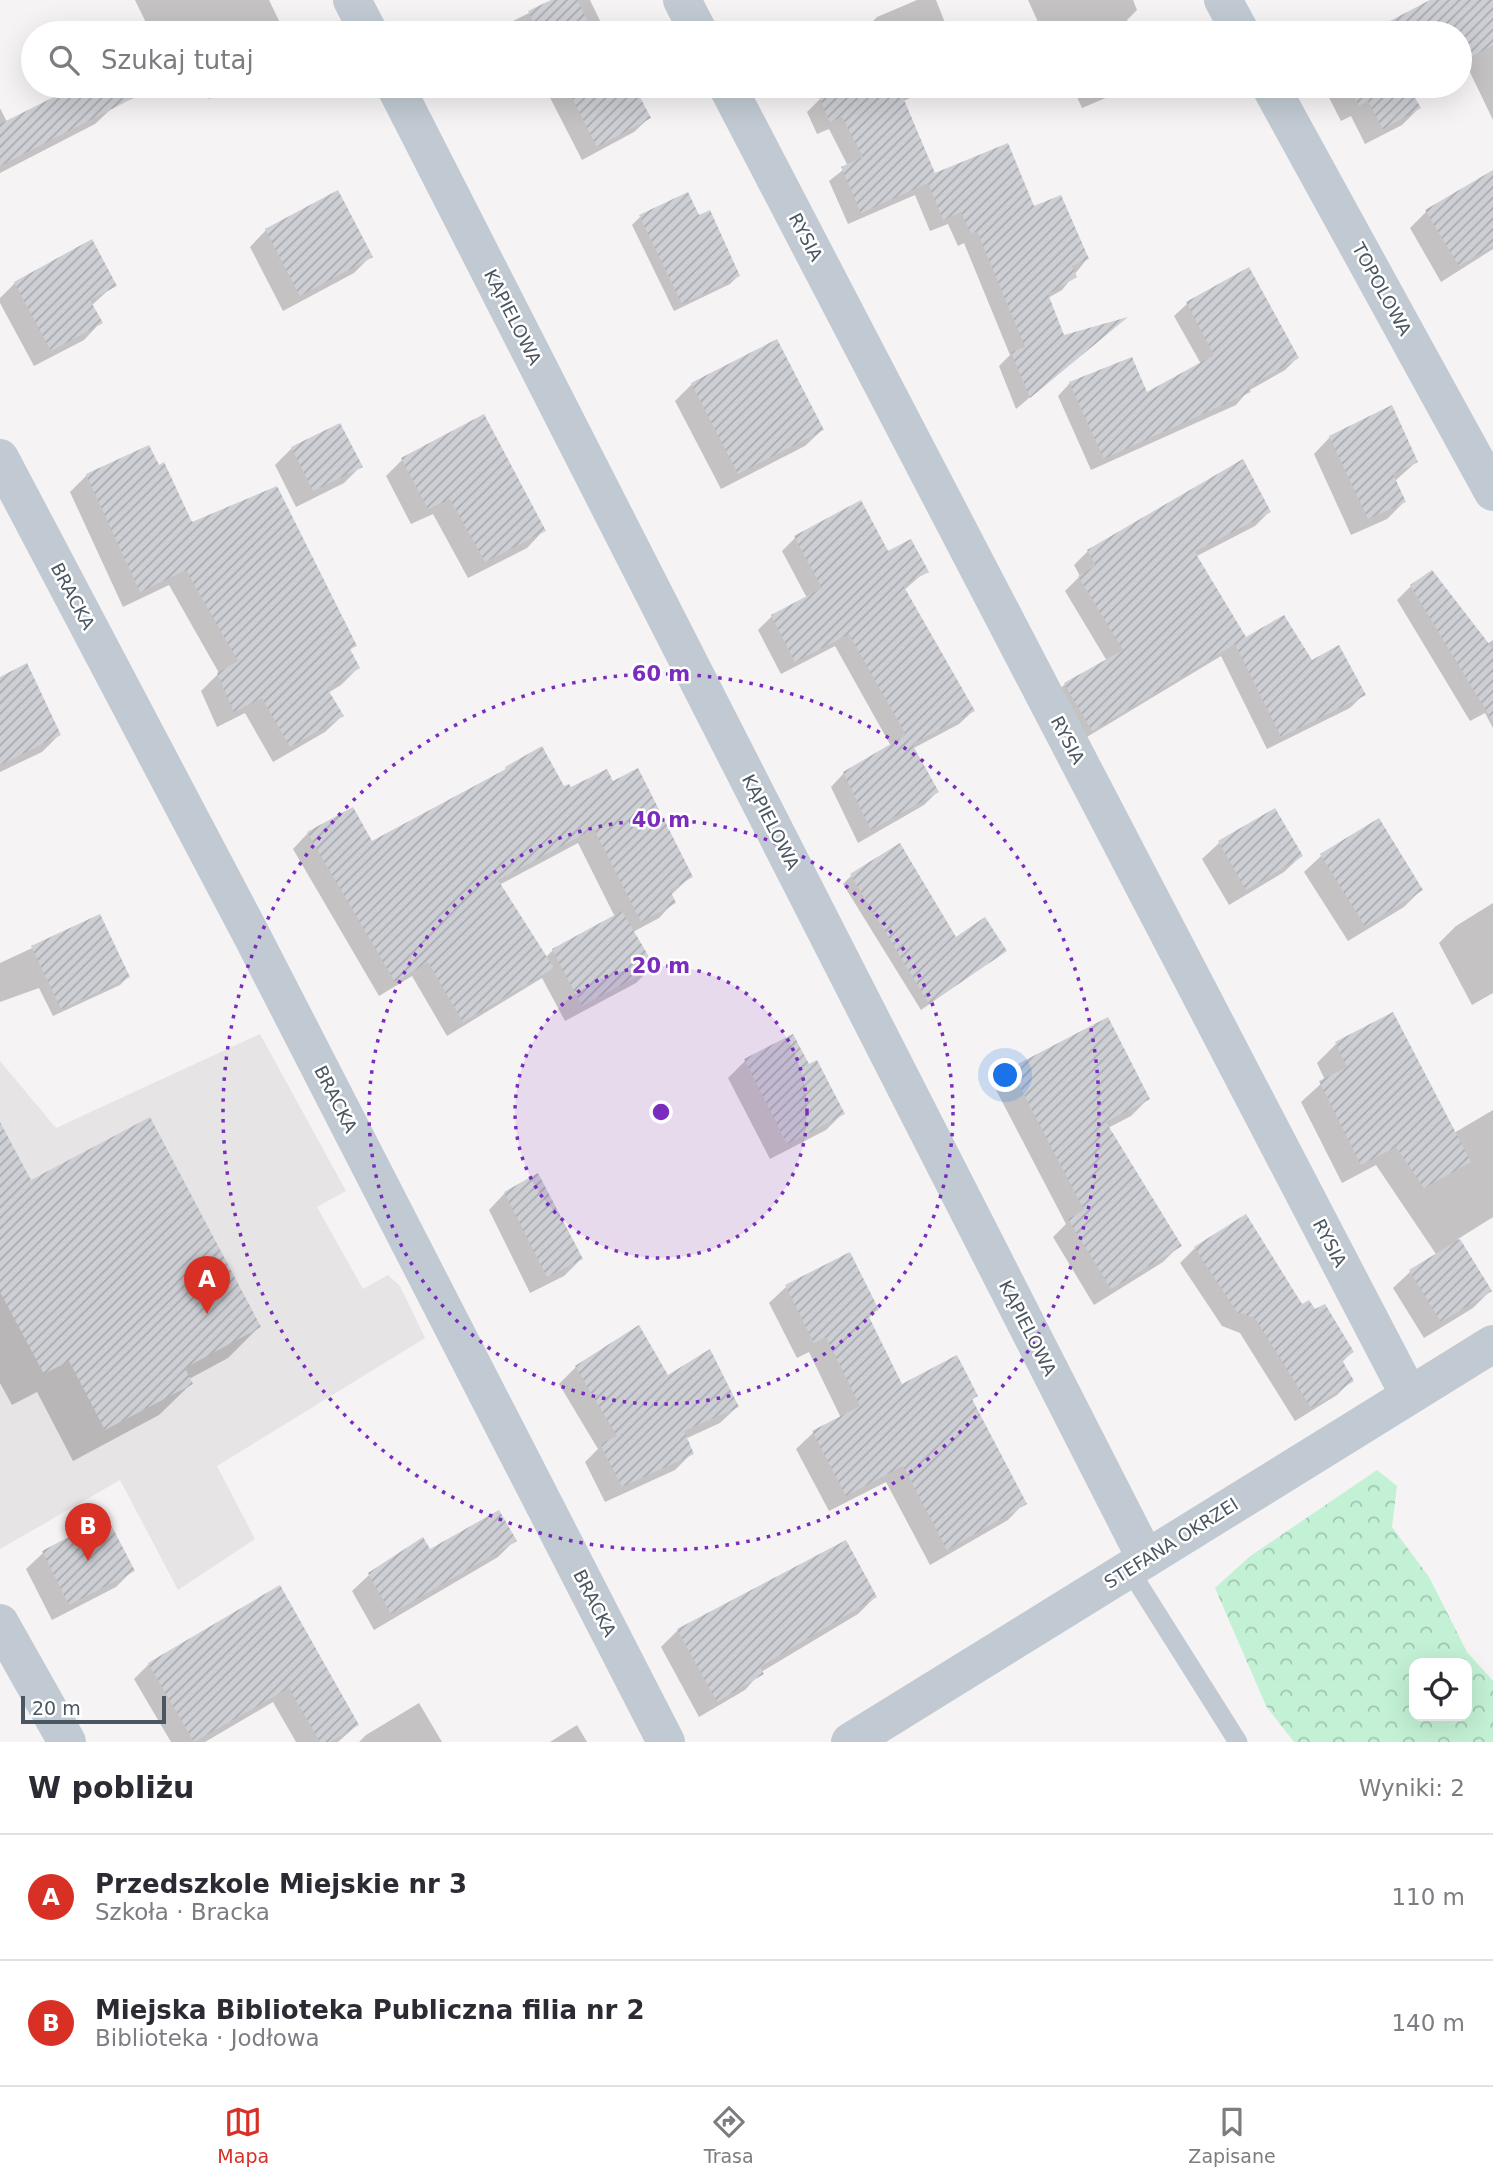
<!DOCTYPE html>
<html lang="pl">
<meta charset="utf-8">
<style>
:root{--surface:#fff;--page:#f2f2f3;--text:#2b2b33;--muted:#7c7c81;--line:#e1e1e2;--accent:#d93025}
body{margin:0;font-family:"DejaVu Sans",sans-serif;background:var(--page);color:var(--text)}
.controls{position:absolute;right:21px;bottom:21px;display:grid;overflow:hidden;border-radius:14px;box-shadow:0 7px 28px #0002}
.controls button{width:63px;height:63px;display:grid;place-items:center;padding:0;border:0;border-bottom:2px solid var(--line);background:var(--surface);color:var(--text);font:35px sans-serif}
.scale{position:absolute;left:21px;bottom:18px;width:145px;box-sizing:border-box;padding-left:7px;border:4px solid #4a5661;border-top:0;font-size:19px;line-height:24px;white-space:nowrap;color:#4a5661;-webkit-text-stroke:5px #fff;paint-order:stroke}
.you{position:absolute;left:1006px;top:1076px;width:24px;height:24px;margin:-18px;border:5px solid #fff;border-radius:50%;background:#1a73e8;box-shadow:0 0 0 10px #1a73e833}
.badge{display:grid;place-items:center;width:46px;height:46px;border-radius:50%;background:var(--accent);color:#fff;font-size:23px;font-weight:700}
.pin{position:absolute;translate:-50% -58px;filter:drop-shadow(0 2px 4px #0008)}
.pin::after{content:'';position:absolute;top:37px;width:24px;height:21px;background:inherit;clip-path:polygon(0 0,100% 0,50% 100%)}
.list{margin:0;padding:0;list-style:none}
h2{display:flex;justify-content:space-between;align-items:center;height:91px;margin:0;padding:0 28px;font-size:30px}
h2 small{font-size:23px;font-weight:400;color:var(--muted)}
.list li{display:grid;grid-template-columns:46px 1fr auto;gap:21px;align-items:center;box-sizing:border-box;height:126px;padding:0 28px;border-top:2px solid var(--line)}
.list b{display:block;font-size:26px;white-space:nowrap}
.list p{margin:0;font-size:23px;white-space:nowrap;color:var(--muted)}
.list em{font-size:23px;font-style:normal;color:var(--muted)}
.icon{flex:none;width:38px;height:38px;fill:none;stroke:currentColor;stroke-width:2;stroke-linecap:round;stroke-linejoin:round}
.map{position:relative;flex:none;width:1493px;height:1742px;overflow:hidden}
.search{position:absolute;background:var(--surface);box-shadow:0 7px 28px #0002;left:21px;right:21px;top:21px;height:77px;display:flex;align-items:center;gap:18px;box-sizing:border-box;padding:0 24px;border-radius:38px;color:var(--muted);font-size:26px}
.sheet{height:343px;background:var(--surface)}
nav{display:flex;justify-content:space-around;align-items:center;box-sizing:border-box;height:98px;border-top:2px solid var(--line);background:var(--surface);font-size:19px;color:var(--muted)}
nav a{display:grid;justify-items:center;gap:4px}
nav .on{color:var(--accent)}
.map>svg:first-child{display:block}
.education{fill:#e6e4e5}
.forest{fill:url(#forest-crowns);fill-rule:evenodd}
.shadow{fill:#0003;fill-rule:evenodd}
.building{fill:url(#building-hatch)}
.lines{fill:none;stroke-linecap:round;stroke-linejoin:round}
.lane{stroke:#c1cad2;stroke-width:19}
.street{stroke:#c1cad2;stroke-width:38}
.ring{fill:none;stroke:#7b2cbf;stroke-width:3.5;stroke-dasharray:3.5 7}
.labels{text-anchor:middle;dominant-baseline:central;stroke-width:5;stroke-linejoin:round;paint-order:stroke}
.street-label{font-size:18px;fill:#4a5661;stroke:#fff}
.centre{fill:#7b2cbf;stroke:#fff;stroke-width:3.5}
.ring-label{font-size:21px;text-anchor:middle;font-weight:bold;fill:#7b2cbf;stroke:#fff;stroke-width:5;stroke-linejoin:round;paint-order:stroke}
</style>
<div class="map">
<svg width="1493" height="1742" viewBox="0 0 1493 1742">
<defs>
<pattern id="forest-crowns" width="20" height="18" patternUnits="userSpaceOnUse" patternTransform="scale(1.75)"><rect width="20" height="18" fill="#c3f1d5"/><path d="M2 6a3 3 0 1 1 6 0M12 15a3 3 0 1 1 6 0" fill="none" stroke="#a0c6b0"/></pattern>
<pattern id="building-hatch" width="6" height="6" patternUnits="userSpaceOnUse" patternTransform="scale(1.75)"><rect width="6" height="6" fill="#cdcfd5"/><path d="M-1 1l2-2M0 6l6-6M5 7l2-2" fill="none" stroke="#a8abb0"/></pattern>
</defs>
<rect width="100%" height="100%" fill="#f5f3f3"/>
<path class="education" d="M260 1034 346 1191 317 1207 363 1289 388 1275 400 1286 425 1338 217 1466 255 1539 178 1590 120 1480 0 1549V1061L56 1128Z"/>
<path class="forest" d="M1377 1470 1397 1486 1392 1527 1429 1577 1467 1652 1493 1681V1742H1294L1266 1706 1215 1588 1249 1557ZM1414 1663H1467V1716H1414Z"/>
<path class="shadow" d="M135 0H269L285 33H151Z
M555 0H590L606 33H494L501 27Z
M917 0H936L949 33H865L864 30 877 17Z
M1028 0H1133L1137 10 1127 20 1134 33H1043Z
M1434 0H1493V120L1467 66 1460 69V33H1371Z
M80 86H100L112 108 95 124 0 173V108L7 122Z
M202 86H237L209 99Z
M508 86H535L514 96Z
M544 86H633L649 118 634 132 582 160Z
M846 86H940L903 101 934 176 1033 208 1087 259 1062 290 1048 298 1063 337 1122 320 1016 409 999 366 1010 355 964 243 958 246 948 224 930 231 915 195 848 224 829 181 848 166 829 129 817 134 807 112 820 99Z
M1072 86H1134L1082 108Z
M1323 86H1429L1412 95 1419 108 1402 125 1365 144 1351 116 1341 121Z
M1426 212 1493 219V249L1441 282 1410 228Z
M640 217 738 276 730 284 674 311 632 225Z
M266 230 371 256 354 273 283 311 250 247Z
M1248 269 1297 358 1285 370 1248 391 1236 405 1091 470 1058 396 1070 383 1147 394 1201 364 1174 316 1187 304Z
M15 283 114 285 91 306 100 323 84 340 34 366 0 303V298Z
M692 384 822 430 805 446 721 489 675 401Z
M1330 437 1416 462 1395 481 1404 502 1387 519 1351 535 1314 454Z
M292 448 361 466 344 483 296 507 275 465Z
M402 460 543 531 527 548 468 578 433 514 411 524 386 476Z
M1242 462 1269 512 1255 526 1195 557 1246 639 1312 662 1364 694 1350 708 1267 749 1221 656 1077 743 1051 698 1065 684 1107 661 1065 591 1080 576 1074 565 1088 551Z
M87 475 191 524 355 645 349 651 358 668 341 685 328 693 342 716 325 732 273 762 245 713 217 727 201 691 219 673 169 585 123 607 70 492Z
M796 537 887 553 926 571 904 590 973 711 959 724 912 749 937 792 924 805 858 843 831 787 844 773 891 746 835 646 781 674 758 630 772 616 807 598 782 551Z
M1411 586 1487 644 1493 640V728L1485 713 1470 721 1397 600Z
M0 679 59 735 42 752 0 772Z
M506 768 563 789 612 784 691 876 671 895 674 902 659 918 633 932 653 966 636 983 565 1021 542 978 447 1036 412 976 379 996 293 849 308 833 371 844 500 775ZM578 843 615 917 553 950 545 958 499 885Z
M1275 810 1301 856 1284 872 1229 905 1202 859 1219 843Z
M1321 856 1421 890 1404 907 1348 941 1304 872Z
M851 876 955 939 1005 951 921 1010 843 884Z
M1493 903V993L1472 1005 1439 943 1456 926Z
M99 917 128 977 120 985 53 1016 39 988 0 1002V963Z
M792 1037 808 1066 843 1113 826 1130 770 1159 728 1078 745 1061Z
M1336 1044 1454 1133 1493 1110V1217L1458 1239 1490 1291 1473 1308 1424 1338 1393 1288 1410 1272 1436 1254 1376 1165 1342 1183 1301 1102 1325 1080 1317 1063Z
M1011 1069 1148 1099 1131 1116 1108 1128 1179 1246 1163 1262 1094 1305 1053 1237 1066 1224 994 1086Z
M0 1125 30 1182 259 1327 228 1358 189 1379 191 1384 159 1415 73 1461 37 1392 12 1405 0 1383Z
M505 1193 581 1259 564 1276 530 1293 489 1210Z
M1195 1248 1301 1307 1352 1352 1341 1363 1352 1380 1337 1395 1295 1421 1240 1333 1222 1326 1180 1263Z
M849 1254 877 1309 868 1319 901 1387 976 1396 971 1401 1024 1503 1008 1520 930 1565 886 1482 829 1511 796 1449 813 1433 841 1418 809 1352 797 1358 769 1303 786 1287Z
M639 1328 668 1377 737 1407 720 1423 685 1439 692 1453 675 1470 605 1502 585 1462 598 1449 559 1384 576 1367Z
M423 1540 430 1552 515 1540 498 1557 374 1630 352 1591 369 1575Z
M43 1553 133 1570 116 1587 52 1620 26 1569Z
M280 1588 357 1725 338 1742H296L273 1702 205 1742H171L134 1679 149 1664Z
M875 1597 858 1614 761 1672 745 1690 699 1717 661 1647 678 1630Z
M419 1703 442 1742H359L366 1735Z
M577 1725 587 1742H550Z"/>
<path class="building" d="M551 0H577L594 33H539L528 11Z
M1430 0H1493V45L1460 63V33H1367Z
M76 86H157L0 166V124Z
M566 86H634L651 118 597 147Z
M842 86H926L902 95 935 173 1008 143 1034 206 1061 195 1089 259 1072 266 1077 277 1048 294 1064 335 1128 317 1030 398 1011 352 1025 347 977 231 971 234 961 212 943 220 928 183 861 213 841 167 863 157 842 117 830 122 819 97Z
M1348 86H1416L1410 89 1421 108 1383 129 1368 101 1359 106Z
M1493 170V246L1459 266 1425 210Z
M338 190 373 257 300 296 265 229Z
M688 192 699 215 710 210 740 276 682 304 639 215Z
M92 239 117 286 90 300 103 323 51 351 14 282Z
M1249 267 1299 358 1248 387 1251 392 1104 459 1069 382 1132 357 1147 392 1214 355 1186 302Z
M777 339 824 430 738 474 691 383Z
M1392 405 1418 462 1393 474 1406 502 1368 519 1329 436Z
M484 414 546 531 485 562 450 499 428 509 401 458Z
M340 423 363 467 313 491 291 447Z
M149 445 159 465 164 462 192 522 277 486 357 646 350 649 360 668 327 688 344 716 290 747 262 698 234 712 217 673 238 661 186 570 140 592 86 474Z
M1243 459 1271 512 1196 551V554L1246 637 1284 615 1312 660 1339 645 1366 695 1281 737 1235 644 1092 731 1064 683 1123 650 1078 576 1096 566 1087 550Z
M861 500 888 551 911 539 929 572 903 585 975 711 912 744 939 792 871 830 843 772 906 735 849 634 795 662 771 615 822 588 794 536Z
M1432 570 1493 649V722L1410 585Z
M27 663 61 735 0 765V677Z
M542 746 564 786 569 784 571 787 607 769 613 781 638 768 693 877 670 890 676 903 641 922 594 829 498 880 554 968 463 1022 428 962 395 982 307 832 353 807 372 841 506 769 505 767Z
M1275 808 1303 856 1246 890 1218 841Z
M1379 818 1423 890 1365 926 1320 854Z
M900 843 956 937 985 917 1007 951 929 1004 850 874Z
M622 911 655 967 582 1006 552 949Z
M100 914 130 977 61 1009 31 946Z
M1393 1012 1471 1162 1424 1188 1396 1147 1361 1165 1319 1081 1347 1067 1335 1042Z
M1108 1017 1150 1099 1106 1122 1182 1246 1111 1289 1068 1219 1084 1210 1010 1068Z
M793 1034 809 1064 817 1060 845 1114 787 1144 744 1059Z
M150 1117 261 1327 185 1368 193 1384 105 1430 69 1361 44 1374 0 1292V1122L31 1180Z
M538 1173 583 1259 547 1277 504 1192Z
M1246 1214 1302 1304 1309 1300 1315 1309 1325 1304 1354 1352 1342 1360 1354 1381 1311 1408 1255 1318 1237 1312 1194 1247Z
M1460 1239 1492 1291 1441 1322 1409 1270Z
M850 1252 879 1310 868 1315 902 1384 957 1355 978 1396 972 1399 1027 1504 947 1550 903 1466 846 1496 812 1431 860 1406 826 1337 814 1343 785 1285Z
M639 1325 668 1375 710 1349 739 1407 684 1431 694 1454 622 1487 600 1444 617 1436 575 1366Z
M499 1510 517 1541 391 1614 368 1573 423 1537 430 1549Z
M107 1517 135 1571 69 1605 42 1551Z
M846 1540 877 1597 760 1667 764 1674 717 1702 677 1629Z
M280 1585 359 1725 330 1742H320L289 1688 194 1742 148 1663Z"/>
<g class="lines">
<path class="lane" d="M1129 1569 1238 1742"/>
<path class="street" d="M352 0 369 33
M682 0 699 33
M1223 0 1241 33
M395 86 1146 1559
M727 86 1409 1395
M1270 86 1493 492
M0 458 253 938 666 1742
M0 1623 67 1742
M850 1742 1493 1344"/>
</g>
<circle cx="661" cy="1112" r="146" fill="#7b2cbf" fill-opacity=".12"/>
<g class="ring">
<circle cx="661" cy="1112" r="146"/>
<circle cx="661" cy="1112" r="292"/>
<circle cx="661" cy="1112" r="438"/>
</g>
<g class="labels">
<g class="street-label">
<text transform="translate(806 237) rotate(62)">RYSIA</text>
<text transform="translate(1382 289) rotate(61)">TOPOLOWA</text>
<text transform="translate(513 317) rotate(63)">KĄPIELOWA</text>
<text transform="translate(73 596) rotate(62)">BRACKA</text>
<text transform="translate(1068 740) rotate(62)">RYSIA</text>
<text transform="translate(771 822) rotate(63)">KĄPIELOWA</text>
<text transform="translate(336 1099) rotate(63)">BRACKA</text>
<text transform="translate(1330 1243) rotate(62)">RYSIA</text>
<text transform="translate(1028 1328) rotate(63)">KĄPIELOWA</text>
<text transform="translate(1171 1543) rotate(-32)">STEFANA OKRZEI</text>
<text transform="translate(595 1603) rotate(63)">BRACKA</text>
</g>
</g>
<circle cx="661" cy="1112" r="10" class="centre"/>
<g class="ring-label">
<text x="661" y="681">60 m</text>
<text x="661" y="827">40 m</text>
<text x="661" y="973">20 m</text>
</g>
</svg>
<div class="controls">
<button><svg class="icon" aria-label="locate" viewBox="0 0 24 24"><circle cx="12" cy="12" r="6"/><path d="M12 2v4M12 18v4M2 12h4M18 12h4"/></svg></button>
</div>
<div class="scale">20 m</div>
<div class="you"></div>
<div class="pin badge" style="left:207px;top:1314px">A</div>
<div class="pin badge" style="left:88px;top:1561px">B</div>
<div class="search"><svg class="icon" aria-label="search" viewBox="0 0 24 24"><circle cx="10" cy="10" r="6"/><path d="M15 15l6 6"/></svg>Szukaj tutaj</div>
</div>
<section class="sheet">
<h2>W pobliżu<small>Wyniki: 2</small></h2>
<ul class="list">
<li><span class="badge">A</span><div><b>Przedszkole Miejskie nr 3</b><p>Szkoła · Bracka</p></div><em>110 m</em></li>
<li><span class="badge">B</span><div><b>Miejska Biblioteka Publiczna filia nr 2</b><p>Biblioteka · Jodłowa</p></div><em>140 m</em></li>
</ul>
</section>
<nav>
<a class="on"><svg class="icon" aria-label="map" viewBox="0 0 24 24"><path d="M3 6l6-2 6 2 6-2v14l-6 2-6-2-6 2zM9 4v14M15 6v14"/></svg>Mapa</a>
<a><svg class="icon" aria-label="directions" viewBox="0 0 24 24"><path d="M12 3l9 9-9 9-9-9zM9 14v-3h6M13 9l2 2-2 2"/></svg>Trasa</a>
<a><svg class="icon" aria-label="saved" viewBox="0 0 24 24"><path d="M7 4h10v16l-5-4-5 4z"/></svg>Zapisane</a>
</nav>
